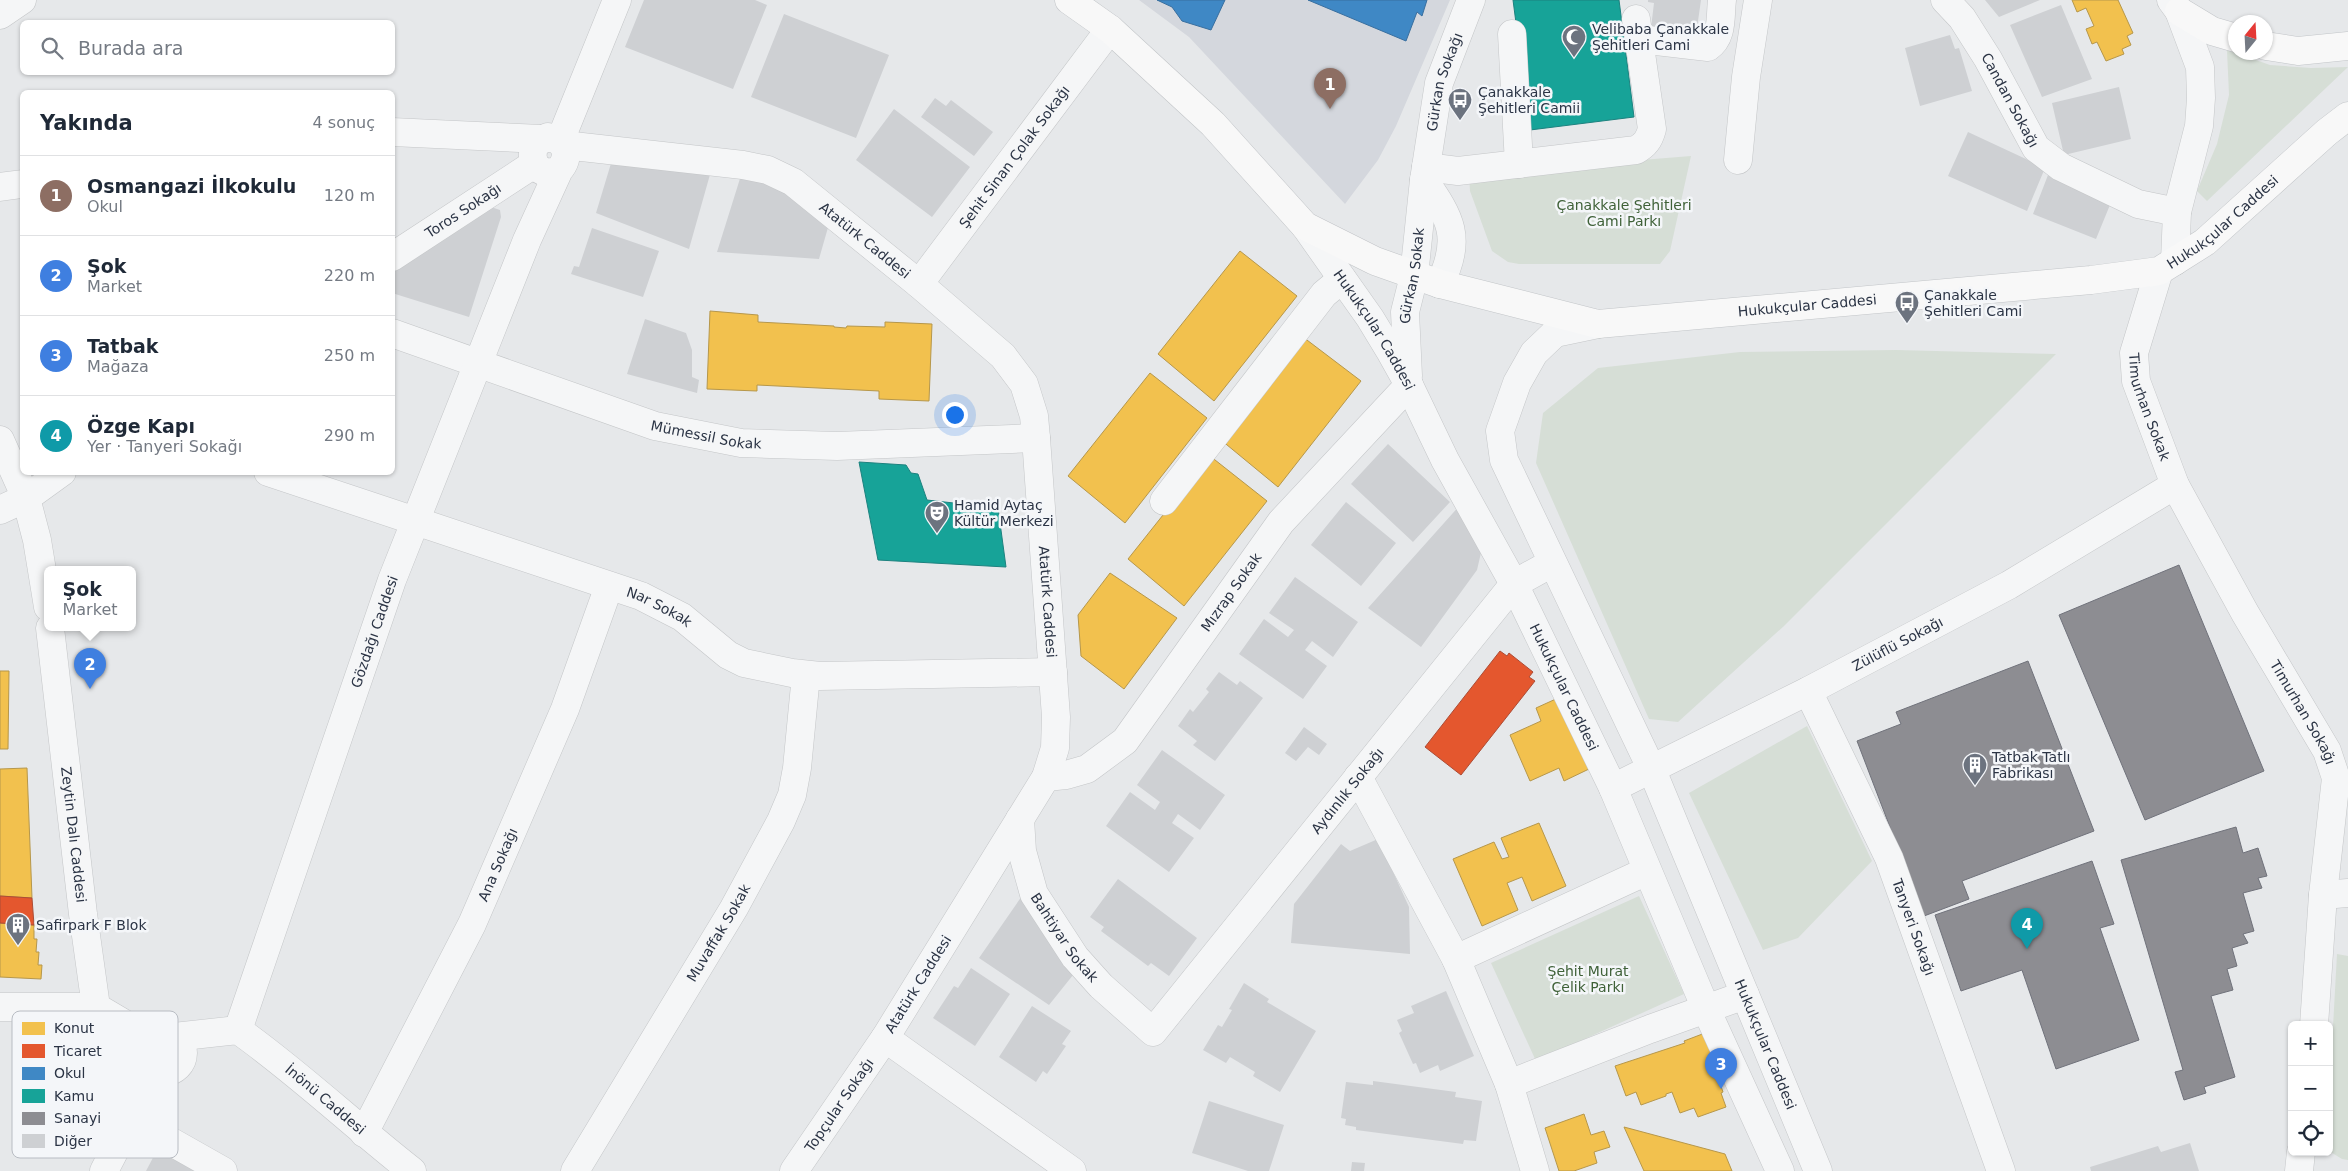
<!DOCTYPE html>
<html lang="tr">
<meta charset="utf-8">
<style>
:root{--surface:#fff;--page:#f6f6f7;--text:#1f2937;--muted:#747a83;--line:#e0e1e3;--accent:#1a73e8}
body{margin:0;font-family:"DejaVu Sans",sans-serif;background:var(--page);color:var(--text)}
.controls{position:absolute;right:15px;bottom:15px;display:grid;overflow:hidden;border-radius:8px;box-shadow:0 1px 4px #0004}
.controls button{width:45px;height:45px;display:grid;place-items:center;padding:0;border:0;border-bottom:1px solid var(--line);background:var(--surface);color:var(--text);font:25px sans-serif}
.compass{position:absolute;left:2228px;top:15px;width:45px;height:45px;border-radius:50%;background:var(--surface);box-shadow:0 1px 4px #0004;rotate:18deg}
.you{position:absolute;left:954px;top:414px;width:18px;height:18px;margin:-12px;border:4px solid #fff;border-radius:50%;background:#1a73e8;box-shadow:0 0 0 8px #1a73e833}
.badge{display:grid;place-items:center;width:32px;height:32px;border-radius:50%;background:var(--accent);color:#fff;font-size:16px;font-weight:700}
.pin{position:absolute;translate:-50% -41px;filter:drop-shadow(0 1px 2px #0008)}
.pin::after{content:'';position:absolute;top:26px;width:18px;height:15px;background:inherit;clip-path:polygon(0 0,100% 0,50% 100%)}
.popup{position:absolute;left:44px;top:566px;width:92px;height:65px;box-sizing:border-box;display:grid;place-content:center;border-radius:8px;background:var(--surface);filter:drop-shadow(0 1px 4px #0005);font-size:16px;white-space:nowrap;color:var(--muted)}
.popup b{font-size:19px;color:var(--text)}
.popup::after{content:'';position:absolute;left:50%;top:100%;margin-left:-10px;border:10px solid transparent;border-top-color:var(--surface)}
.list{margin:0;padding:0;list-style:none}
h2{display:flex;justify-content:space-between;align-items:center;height:65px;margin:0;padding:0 20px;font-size:21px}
h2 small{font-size:16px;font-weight:400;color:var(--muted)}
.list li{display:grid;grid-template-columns:32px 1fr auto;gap:15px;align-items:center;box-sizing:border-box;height:80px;padding:0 20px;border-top:1px solid var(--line)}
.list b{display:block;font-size:19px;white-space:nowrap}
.list p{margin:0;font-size:16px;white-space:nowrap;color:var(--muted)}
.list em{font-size:16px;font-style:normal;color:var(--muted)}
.icon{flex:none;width:28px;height:28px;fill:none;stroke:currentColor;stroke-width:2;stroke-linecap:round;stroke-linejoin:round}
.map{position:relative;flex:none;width:2348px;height:1171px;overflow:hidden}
.search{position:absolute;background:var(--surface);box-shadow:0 1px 4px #0004;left:20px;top:20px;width:375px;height:55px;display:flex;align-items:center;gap:12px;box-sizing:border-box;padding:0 18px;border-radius:8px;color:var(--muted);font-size:19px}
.panel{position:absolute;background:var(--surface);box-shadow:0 1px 4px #0004;left:20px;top:90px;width:375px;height:385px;border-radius:8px}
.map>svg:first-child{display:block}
.built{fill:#d4d7dd}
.green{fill:#d6ded6}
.homes{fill:#f2c14e;stroke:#b6974b}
.shops{fill:#e4572e;stroke:#ac4c35}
.schools{fill:#3f88c5;stroke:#396f9f}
.public{fill:#17a398;stroke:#1d827f}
.industry{fill:#8d8d92;stroke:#70727b}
.building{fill:#ced0d3}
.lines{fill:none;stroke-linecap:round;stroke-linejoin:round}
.minor-casing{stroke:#c4c6c8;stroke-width:29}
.major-casing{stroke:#c2c5c8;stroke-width:29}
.minor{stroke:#f5f6f7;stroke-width:28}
.major{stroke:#f8f8f8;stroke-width:28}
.labels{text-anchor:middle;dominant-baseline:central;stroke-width:5;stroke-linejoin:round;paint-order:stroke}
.poi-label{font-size:14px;fill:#2b3445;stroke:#f4f6f9;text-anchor:start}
.street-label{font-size:14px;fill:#2b3445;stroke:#f4f6f9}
.park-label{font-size:14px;fill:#3f6138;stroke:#f4f6f9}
.key{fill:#f4f6f9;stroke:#b8bcc3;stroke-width:1}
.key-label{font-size:14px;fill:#2b3445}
</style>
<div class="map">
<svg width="2348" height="1171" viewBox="0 0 2348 1171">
<rect width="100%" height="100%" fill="#e6e8ea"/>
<path class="built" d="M1139 0H1450L1396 126 1378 160 1345 204 1189 37Z"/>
<path class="green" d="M2227 50 2270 65 2311 68 2348 67 2207 201 2197 191 2217 144 2229 95Z
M1691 156 1670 251 1660 264H1519L1508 262 1492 251 1470 191 1469 174Z
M1896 350 2056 354 1784 626 1678 722 1649 719 1536 463 1543 413 1598 368 1740 352Z
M1807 726 1872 861 1798 938 1763 950 1689 793Z
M1639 896 1684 994 1536 1061 1491 963Z
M2337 954 2348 956V1160L2342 1159 2329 1151V1100Z"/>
<path class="homes" d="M2072 0H2118L2133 33 2127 36 2131 45 2122 49 2124 54 2106 61 2097 42 2092 44 2086 29 2094 26 2086 8 2077 12Z
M1240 251 1297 296 1214 401 1158 354Z
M710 311 758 315V322L834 326V327L846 328 847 326 885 327V322L932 324 929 401 879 399V391L757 385V391L707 389Z
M1303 337 1361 381 1278 487 1221 440Z
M1150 373 1207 418 1125 523 1068 476Z
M1210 456 1267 501 1184 606 1128 559Z
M1110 573 1177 618 1124 689 1081 656 1078 615Z
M0 671H9L8 749H0Z
M1558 698 1589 769 1564 781 1559 768 1530 781 1510 735 1541 721 1536 708Z
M27 768 32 898 0 896V769Z
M1539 823 1566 886 1532 901 1522 877 1507 883 1518 910 1482 926 1453 859 1494 842 1502 859 1509 857 1501 838Z
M0 923 34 925V939H37L36 952H39L38 965H42L41 979 0 977Z
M1705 1033 1716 1062 1713 1064 1723 1092 1721 1093 1726 1107 1698 1117 1694 1108 1680 1113 1672 1092 1666 1094V1096L1641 1105 1636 1092 1626 1096 1615 1066 1685 1043 1684 1041Z
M1584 1114 1591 1135 1604 1131 1610 1147 1594 1152 1597 1163 1574 1171H1559L1545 1128Z
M1624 1127 1725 1154 1732 1171H1644Z"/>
<path class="shops" d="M1500 651 1507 656 1509 653 1533 672 1529 677 1535 681 1461 775 1425 747Z
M0 896 32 898 34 925 0 923Z"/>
<path class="schools" d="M1157 0H1225L1211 30 1182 21 1172 7Z
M1308 0H1427L1422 16 1417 12 1406 41Z"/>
<path class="public" d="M1513 0H1619L1634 117 1530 130Z
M859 462 906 465 911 473 918 474 927 500 998 508 1006 567 878 560Z"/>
<path class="industry" d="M2179 565 2264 771 2145 820 2059 615Z
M2028 661 2094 831 1962 881 1969 899 1924 916 1857 741 1901 724 1896 712Z
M2236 827 2243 853 2258 848 2267 876 2258 878 2262 888 2243 893 2254 931 2243 934 2248 943 2232 948 2237 966 2227 969 2233 990 2211 996 2235 1077 2204 1087 2206 1093 2184 1100 2175 1072 2183 1070 2121 860Z
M2092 861 2114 924 2100 928 2139 1040 2056 1069 2022 970 1961 991 1935 915Z"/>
<path class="building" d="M644 0H755L767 5 733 89 625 47Z
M1648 0H1701L1696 35 1651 28 1654 3 1648 2Z
M1985 0H2040L1999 17Z
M2061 5 2092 79 2042 97 2010 25Z
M784 14 889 55 856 138 751 97Z
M1950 35 1955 49 1959 48 1972 91 1920 106 1905 48Z
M2119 87 2131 139 2064 155 2052 103Z
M935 98 946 106 951 100 993 132 974 156 921 117Z
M894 109 970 167 932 217 856 160Z
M1968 132 2045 168 2027 211 1948 176Z
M612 160 711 171 689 249 596 213Z
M743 169 831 217 819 259 717 252Z
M2048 175 2112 200 2096 239 2033 214Z
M491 207 500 210 501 217 469 317 392 293V273Z
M592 228 659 251 643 297 571 274 574 266 579 267Z
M645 319 686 333 692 350V377L699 380 697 393 627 374Z
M1388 444 1450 502 1413 542 1351 484Z
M1346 502 1396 543 1361 586 1311 545Z
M1461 504 1483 544 1477 570 1421 647 1368 608Z
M1295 577 1358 622 1333 657 1312 641 1305 650 1327 666 1303 699 1239 654 1264 619 1288 637 1294 630 1269 613Z
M1219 672 1237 685 1240 681 1263 698 1215 761 1193 745 1197 741 1178 726 1190 709 1193 712 1209 692 1206 689Z
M1304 727 1327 744 1319 755 1308 747 1296 761 1285 753Z
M1162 750 1225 795 1200 830 1178 814 1172 823 1194 838 1169 872 1106 826 1130 792 1155 810 1160 802 1137 785Z
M1378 839 1409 907 1410 954 1291 943 1294 904 1341 844 1350 851Z
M1118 879 1197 938 1169 976 1151 963 1148 966 1101 931 1104 927 1090 917Z
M1024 893 1081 965 1049 1005 979 958Z
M971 968 1010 994 975 1046 933 1018 954 986 958 988Z
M1244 983 1269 999 1267 1002 1316 1031 1280 1092 1253 1076 1255 1072 1230 1057 1226 1063 1203 1050 1218 1025 1222 1027 1232 1010 1229 1009Z
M1446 991 1474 1056 1440 1071 1438 1065 1420 1073 1416 1063 1413 1064 1399 1033 1402 1031 1397 1020 1414 1013 1411 1006Z
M1032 1006 1071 1031 1062 1044 1066 1046 1047 1074 1043 1071 1036 1082 999 1057Z
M1373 1081 1456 1092 1455 1097 1482 1101 1476 1141 1464 1140 1463 1144 1356 1130V1127L1345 1125 1346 1119 1341 1118 1346 1082 1373 1085Z
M1209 1101 1284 1125 1269 1171H1248L1192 1153Z
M2190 1143 2199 1171H2091L2090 1167 2158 1146 2161 1152Z
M157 1150 197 1171H146Z
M1352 1162 1365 1163 1364 1171H1351Z"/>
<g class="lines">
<defs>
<g id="minor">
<path id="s1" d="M1945 0 1962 18 1988 59 2036 148 2061 167 2138 204 2177 212"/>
<path d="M2171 0 2179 11 2200 67 2201 98 2199 126 2177 212 2175 261"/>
<path d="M0 15 22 0"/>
<path d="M1512 34 1519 164"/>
<path d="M1639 39 1708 47C1723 37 1720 17 1722 0"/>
<path d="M392 132 542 139"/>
<path d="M560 141 617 0"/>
<path id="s2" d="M564 145 743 165 768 170 793 182 919 284 1003 356 1024 384 1034 416 1036 438 1056 717 1055 748 1046 777 885 1038 1072 1171"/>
<path d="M1738 160 1746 77 1758 0"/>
<path d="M1426 167 1458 171 1636 150C1645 145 1649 140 1652 129L1636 19"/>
<path d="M1424 180C1451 219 1462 237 1440 284"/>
<path d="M0 187 22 184"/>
<path id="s3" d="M1305 226 1370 318 1390 351 1409 385 1445 460 1514 584 1613 788 1706 1009 1780 1171"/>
<path id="s4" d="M392 257 534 164"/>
<path id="s5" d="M2159 271 2134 353 2136 381 2175 485 2245 613 2327 751 2336 778 2323 895 2314 1025"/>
<path id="s6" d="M919 284 1110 29"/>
<path id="s7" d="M1598 324 1555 333 1534 353 1517 383 1500 431 1504 460 1652 770 1818 1171"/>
<path id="s8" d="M392 333 655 426 741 443 837 446 1036 438"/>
<path id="s9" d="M1408 376 1405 312 1414 276 1424 180 1439 83 1471 0"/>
<path d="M0 440 26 498 37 540 48 607"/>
<path id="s10" d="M268 472 641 596 682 617 728 655 744 663 792 673 820 676 1053 672"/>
<path d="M1164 501 1324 294 1342 279"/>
<path d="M0 510 26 498 62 472"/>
<path id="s11" d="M50 628 83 914 96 1007 150 1039"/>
<path id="s12" d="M1808 691 1889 858 2001 1171"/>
<path id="s13" d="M1046 777 1066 775 1087 769 1125 741 1281 522 1409 385"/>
<path d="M1358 777 1456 959 1647 871"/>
<path id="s14" d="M1613 788 1808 691 2009 585 2175 485"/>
<path id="s15" d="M1020 819 1022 851 1034 894 1075 957 1101 986 1153 1032 1514 584 1552 563"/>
<path d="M2323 895 2348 893"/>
<path d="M1456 959 1509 1084 1535 1171"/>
<path d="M0 1007H96"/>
<path id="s16" d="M238 1030 392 580 527 240 559 170C571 157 567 140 548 137L537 142C526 159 538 179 559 170"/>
<circle cx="164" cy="1053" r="19"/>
<path id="s17" d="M174 1037 238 1030C299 1073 353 1125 412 1171"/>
<path d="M1509 1084 1650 1029 1745 995"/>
<path d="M131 1119 223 1171"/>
<path id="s18" d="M364 1133 472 924 565 709 609 586"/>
<path d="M104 1171 156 1071"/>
<path id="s19" d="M575 1171 734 908 781 821 792 795 797 768 806 675"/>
<path id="s20" d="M794 1171 885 1038"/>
<path d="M2299 1171 2301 1152"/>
</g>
<g id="major">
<path id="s21" d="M1069 0 1110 29 1213 124 1305 226 1375 261 1440 284 1598 324 2091 280 2159 271 2175 261 2205 242 2327 132 2348 116"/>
<path d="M2179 11 2212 31 2236 38"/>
<path d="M2266 46 2298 51 2348 46"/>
</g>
</defs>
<use href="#minor" class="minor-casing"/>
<use href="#major" class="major-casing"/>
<use href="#minor" class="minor"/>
<use href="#major" class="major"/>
</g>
<defs>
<symbol id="mosque-pin" viewBox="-11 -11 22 30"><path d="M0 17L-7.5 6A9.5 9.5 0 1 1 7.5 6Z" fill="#6c737f" stroke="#f4f6f9"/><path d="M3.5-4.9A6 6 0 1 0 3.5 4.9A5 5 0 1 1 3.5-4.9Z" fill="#fff"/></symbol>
<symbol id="bus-pin" viewBox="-11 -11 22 30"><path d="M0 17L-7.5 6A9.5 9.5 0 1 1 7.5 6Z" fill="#6c737f" stroke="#f4f6f9"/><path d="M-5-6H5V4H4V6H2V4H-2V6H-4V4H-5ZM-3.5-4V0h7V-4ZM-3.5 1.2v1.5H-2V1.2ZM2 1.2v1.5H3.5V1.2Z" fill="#fff"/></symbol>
<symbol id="theatre-pin" viewBox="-11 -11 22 30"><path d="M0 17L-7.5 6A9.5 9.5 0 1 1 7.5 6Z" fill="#6c737f" stroke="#f4f6f9"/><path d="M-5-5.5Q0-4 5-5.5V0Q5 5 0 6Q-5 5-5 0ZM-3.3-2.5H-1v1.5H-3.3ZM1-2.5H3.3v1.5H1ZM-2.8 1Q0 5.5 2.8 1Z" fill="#fff"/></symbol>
<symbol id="building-pin" viewBox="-11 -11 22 30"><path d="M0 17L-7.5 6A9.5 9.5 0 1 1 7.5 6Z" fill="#6c737f" stroke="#f4f6f9"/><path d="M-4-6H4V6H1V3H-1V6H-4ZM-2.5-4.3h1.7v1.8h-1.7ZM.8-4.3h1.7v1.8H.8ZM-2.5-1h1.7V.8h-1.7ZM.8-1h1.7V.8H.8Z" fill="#fff"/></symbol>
</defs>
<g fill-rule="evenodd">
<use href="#mosque-pin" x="1560" y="23" width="28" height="38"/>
<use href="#bus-pin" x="1446" y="86" width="28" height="38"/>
<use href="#bus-pin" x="1893" y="289" width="28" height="38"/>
<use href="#theatre-pin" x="923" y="499" width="28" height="38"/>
<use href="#building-pin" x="1961" y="751" width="28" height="38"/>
<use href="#building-pin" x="4" y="911" width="28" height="38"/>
</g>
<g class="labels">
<g class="poi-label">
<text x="1592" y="29">Velibaba Çanakkale<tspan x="1592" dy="16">Şehitleri Cami</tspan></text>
<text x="1478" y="92">Çanakkale<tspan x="1478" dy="16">Şehi̇tleri̇ Cami̇i̇</tspan></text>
<text x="1924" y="295">Çanakkale<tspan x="1924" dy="16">Şehitleri Cami</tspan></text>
<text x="954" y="505">Hamid Aytaç<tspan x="954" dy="16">Kültür Merkezi</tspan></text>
<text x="1992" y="757">Tatbak Tatlı<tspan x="1992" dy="16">Fabrikası</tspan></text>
<text x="36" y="925">Safirpark F Blok</text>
</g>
<g class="street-label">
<text stroke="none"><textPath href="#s9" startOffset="298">Gürkan Sokağı</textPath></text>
<text stroke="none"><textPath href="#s1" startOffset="120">Candan Sokağı</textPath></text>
<text stroke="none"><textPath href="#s6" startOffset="159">Şehit Sinan Çolak Sokağı</textPath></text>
<text stroke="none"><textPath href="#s4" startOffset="85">Toros Sokağı</textPath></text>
<text stroke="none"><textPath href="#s21" startOffset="1282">Hukukçular Caddesi</textPath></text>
<text stroke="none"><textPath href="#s2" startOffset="326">Atatürk Caddesi</textPath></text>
<text stroke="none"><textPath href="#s9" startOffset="101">Gürkan Sokak</textPath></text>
<text stroke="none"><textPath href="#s21" startOffset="848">Hukukçular Caddesi</textPath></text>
<text stroke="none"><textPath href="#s3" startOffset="125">Hukukçular Caddesi</textPath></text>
<text stroke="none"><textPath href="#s5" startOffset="142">Timurhan Sokak</textPath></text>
<text stroke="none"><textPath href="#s8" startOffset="331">Mümessil Sokak</textPath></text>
<text stroke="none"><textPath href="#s13" startOffset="272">Mızrap Sokak</textPath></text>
<text stroke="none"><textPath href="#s2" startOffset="761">Atatürk Caddesi</textPath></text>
<text stroke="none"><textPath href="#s10" startOffset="414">Nar Sokak</textPath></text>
<text stroke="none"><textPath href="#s16" startOffset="421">Gözdağı Caddesi</textPath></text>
<text stroke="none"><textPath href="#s14" startOffset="319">Zülüflü Sokağı</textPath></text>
<text stroke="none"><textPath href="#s3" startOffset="530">Hukukçular Caddesi</textPath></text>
<text stroke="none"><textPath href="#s5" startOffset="486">Timurhan Sokağı</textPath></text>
<text stroke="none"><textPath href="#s15" startOffset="570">Aydınlık Sokağı</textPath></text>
<text stroke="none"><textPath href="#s11" startOffset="208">Zeytin Dalı Caddesi</textPath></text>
<text stroke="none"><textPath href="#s18" startOffset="300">Ana Sokağı</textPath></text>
<text stroke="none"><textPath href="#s12" startOffset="259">Tanyeri Sokağı</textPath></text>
<text stroke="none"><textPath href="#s19" startOffset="278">Muvaffak Sokak</textPath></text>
<text stroke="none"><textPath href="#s15" startOffset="130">Bahtiyar Sokak</textPath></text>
<text transform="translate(918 984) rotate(-58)">Atatürk Caddesi</text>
<text stroke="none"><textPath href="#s7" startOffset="828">Hukukçular Caddesi</textPath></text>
<text stroke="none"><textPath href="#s17" startOffset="176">İnönü Caddesi</textPath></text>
<text stroke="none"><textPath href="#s20" startOffset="80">Topçular Sokağı</textPath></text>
</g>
<g class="park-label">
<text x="1624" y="205">Çanakkale Şehitleri<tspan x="1624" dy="16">Cami Parkı</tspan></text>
<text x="1588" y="971">Şehit Murat<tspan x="1588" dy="16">Çelik Parkı</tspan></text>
</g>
</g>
<rect x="12" y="1011" width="166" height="147" rx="8" class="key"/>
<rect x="22" y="1022" width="23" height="13" fill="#f2c14e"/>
<rect x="22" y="1044" width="23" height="14" fill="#e4572e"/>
<rect x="22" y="1067" width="23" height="13" fill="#3f88c5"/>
<rect x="22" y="1089" width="23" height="14" fill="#17a398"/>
<rect x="22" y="1112" width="23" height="13" fill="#8d8d92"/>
<rect x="22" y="1134" width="23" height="14" fill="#ced0d3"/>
<g class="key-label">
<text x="54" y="1033">Konut</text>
<text x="54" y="1056">Ticaret</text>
<text x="54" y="1078">Okul</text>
<text x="54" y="1101">Kamu</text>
<text x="54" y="1123">Sanayi</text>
<text x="54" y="1146">Diğer</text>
</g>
</svg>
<div class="controls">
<button>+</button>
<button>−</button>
<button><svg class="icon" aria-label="locate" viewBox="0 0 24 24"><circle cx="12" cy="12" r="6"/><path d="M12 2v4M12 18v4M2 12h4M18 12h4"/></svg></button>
</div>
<svg class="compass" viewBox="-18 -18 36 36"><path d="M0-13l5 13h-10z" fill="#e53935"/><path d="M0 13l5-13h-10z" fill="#747a83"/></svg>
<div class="you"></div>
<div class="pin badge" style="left:1330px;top:109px;background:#8d6e63">1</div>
<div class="pin badge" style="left:90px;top:689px;background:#3f7fe0">2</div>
<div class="popup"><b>Şok</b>Market</div>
<div class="pin badge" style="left:1721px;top:1089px;background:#3f7fe0">3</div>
<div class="pin badge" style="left:2027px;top:949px;background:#0f9aa8">4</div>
<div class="search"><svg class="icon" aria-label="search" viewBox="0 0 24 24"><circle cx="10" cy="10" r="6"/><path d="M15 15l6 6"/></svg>Burada ara</div>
<section class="panel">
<h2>Yakında<small>4 sonuç</small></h2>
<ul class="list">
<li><span class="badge" style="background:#8d6e63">1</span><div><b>Osmangazi İlkokulu</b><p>Okul</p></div><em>120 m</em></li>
<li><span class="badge" style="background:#3f7fe0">2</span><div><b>Şok</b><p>Market</p></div><em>220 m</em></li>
<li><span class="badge" style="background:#3f7fe0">3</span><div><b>Tatbak</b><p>Mağaza</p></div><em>250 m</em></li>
<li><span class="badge" style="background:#0f9aa8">4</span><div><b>Özge Kapı</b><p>Yer · Tanyeri Sokağı</p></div><em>290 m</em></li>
</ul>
</section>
</div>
